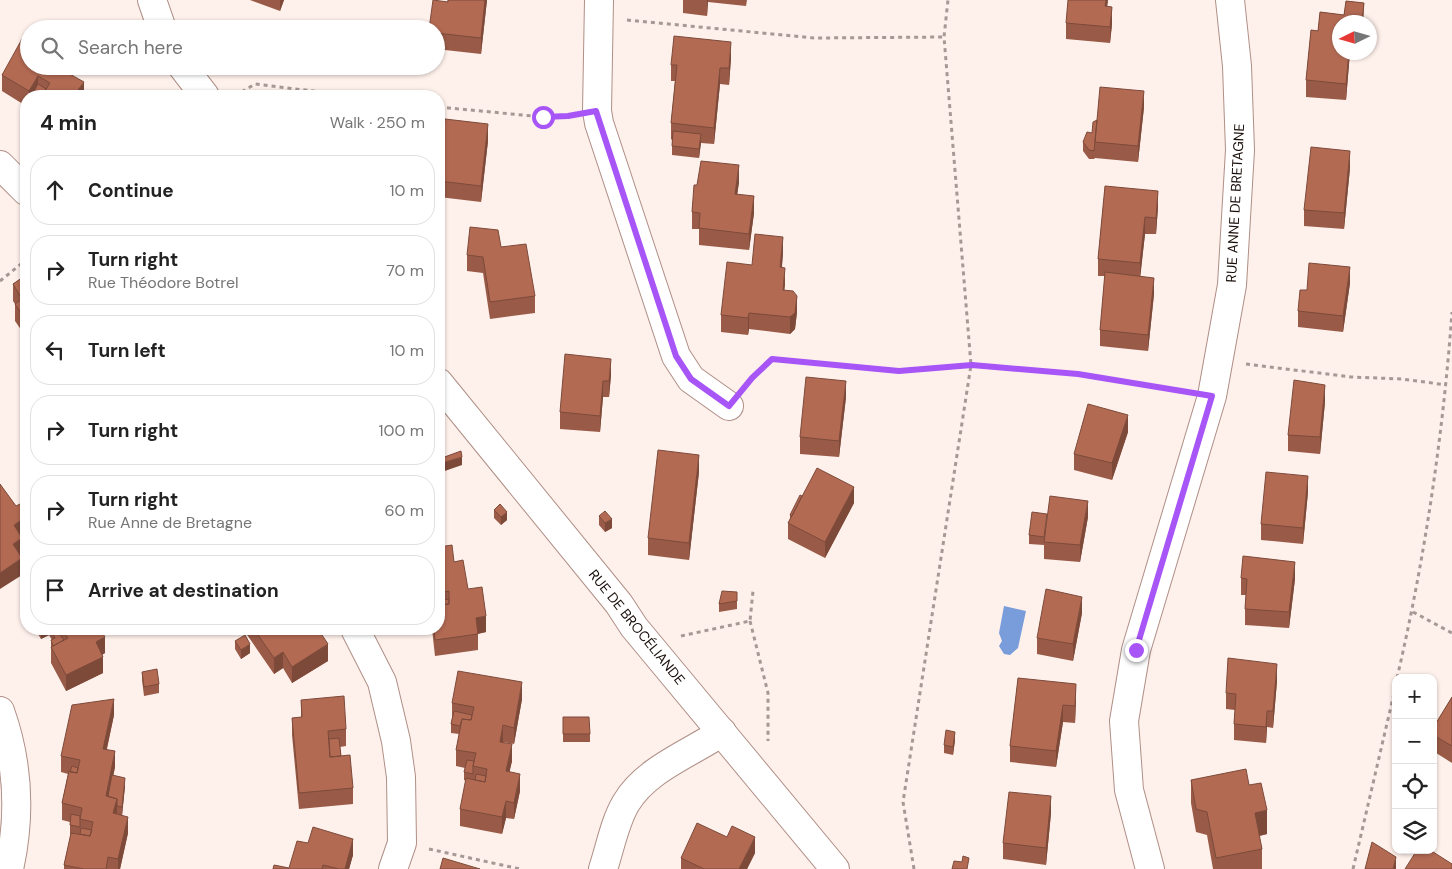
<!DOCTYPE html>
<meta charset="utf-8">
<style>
:root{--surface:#fff;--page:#f2f2f2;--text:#222;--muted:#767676;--line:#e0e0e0}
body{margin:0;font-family:"DM Sans",sans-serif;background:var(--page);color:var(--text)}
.controls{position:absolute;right:15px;bottom:15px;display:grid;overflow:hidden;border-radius:10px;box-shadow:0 1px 4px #0004}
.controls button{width:45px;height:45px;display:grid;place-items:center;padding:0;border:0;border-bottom:1px solid var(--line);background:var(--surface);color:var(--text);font:25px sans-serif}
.compass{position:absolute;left:1332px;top:15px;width:45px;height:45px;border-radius:50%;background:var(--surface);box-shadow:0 1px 4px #0004;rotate:265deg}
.stop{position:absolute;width:15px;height:15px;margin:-11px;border:4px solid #a855f7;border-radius:50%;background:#fff}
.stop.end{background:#a855f7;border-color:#fff;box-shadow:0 1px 5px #0008}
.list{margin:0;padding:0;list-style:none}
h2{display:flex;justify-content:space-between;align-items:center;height:65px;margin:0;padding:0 20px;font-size:21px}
h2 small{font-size:16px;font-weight:400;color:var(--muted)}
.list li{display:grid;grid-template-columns:32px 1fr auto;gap:15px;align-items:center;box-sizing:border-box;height:70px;margin:0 10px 10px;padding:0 10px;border:1px solid var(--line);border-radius:20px}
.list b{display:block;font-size:19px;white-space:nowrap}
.list p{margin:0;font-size:16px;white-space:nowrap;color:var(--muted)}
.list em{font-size:16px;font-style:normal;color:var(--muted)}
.icon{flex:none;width:28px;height:28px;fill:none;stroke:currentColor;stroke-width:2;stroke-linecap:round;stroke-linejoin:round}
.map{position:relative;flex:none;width:1452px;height:869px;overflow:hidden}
.search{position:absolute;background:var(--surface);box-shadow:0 1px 4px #0004;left:20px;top:20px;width:425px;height:55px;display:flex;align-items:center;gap:12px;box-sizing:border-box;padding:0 18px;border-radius:28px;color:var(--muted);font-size:19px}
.panel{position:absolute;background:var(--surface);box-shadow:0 1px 4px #0004;left:20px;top:90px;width:425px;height:545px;border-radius:20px}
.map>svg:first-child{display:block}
.water{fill:#799cda}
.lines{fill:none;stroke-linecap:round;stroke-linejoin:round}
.minor-casing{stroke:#af8f86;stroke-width:30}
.tertiary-casing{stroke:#af8f86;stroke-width:30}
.path{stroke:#a69995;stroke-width:3;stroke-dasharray:4 4;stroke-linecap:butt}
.minor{stroke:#fff;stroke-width:28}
.tertiary{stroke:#fff;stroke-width:28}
.wall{fill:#995b47}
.shaded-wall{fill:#7d4a3a}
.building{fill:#b26a53;stroke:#7d4a3a}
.route{stroke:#a855f7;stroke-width:6}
.labels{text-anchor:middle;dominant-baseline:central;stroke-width:5;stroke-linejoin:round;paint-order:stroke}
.street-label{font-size:14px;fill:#180d09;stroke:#fff}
</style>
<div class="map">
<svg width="1452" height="869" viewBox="0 0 1452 869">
<rect width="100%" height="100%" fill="#fef0eb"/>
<path class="water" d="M1004 606 1026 611 1018 648 1010 655 1004 654 999 646 1002 641 999 633Z"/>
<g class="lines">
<defs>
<path id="minor" d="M599 0 597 111 599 123 676 356 691 379 729 406
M0 165 26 191
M355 629 382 682 396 741 401 777 402 843 393 869
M0 711C19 764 21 815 9 869
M603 869C610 848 615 821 626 803 646 769 691 753 722 732
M1150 869 1129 790 1124 721 1136 650 1212 396 1232 285 1240 150 1237 66 1230 0"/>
<path id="tertiary" d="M152 0 162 29
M182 66 205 96
M439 383 619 604 634 627 835 869"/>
</defs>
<use href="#minor" class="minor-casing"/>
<use href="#tertiary" class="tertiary-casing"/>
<path class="path" d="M627 20 814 38 944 37
M235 96 255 84 354 96
M439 107 543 117 568 116
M0 281 26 260
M1246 364 1351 377 1402 379 1447 385
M747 384 772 359 899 371 971 365 1078 374 1183 391
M1413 612 1452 633
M750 621 768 693V741
M681 636 750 621 753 591
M1397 678C1425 558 1443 435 1452 312
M429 849 520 869
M914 869 903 802 971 365 944 37 948 0
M1353 869 1396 685"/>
<use href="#minor" class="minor"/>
<use href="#tertiary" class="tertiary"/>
</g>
<path class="wall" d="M250 0H284L280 11Z
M448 0H487L481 54 436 49V29Z
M683 0H747L746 6 708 2 707 16 683 13Z
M1108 0 1107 6 1112 24 1110 43 1066 39V23Z
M1346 1 1364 3 1363 22H1340V52H1350L1346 100 1306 97V80L1311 30 1318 31 1320 12 1344 15Z
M731 58 729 85 720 84 714 144 701 143 699 158 672 155V140L671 139V123L675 81H671V65Z
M67 66V69L66 71 84 93 88 96H26V106L2 91V75Z
M377 66H393L392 75 377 72Z
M1144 107 1138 162 1095 158 1094 159H1089L1083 151V142L1092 133Z
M488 141 481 202 439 197V170Z
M1350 168 1344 229 1304 226V210Z
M739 182 737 194 754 213 749 250 699 245V229H692V212L697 185Z
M1105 186 1158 207 1156 234H1145L1140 276 1154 294 1148 351 1100 346V330L1105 276H1098V259Z
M501 247 535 296V313L490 319 483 273 467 271V255Z
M783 253 782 268 785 284 784 290 797 312 795 329 790 334 749 329 748 335 721 332V315L752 265Z
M26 275V358L22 352V335L24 334 15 321V304L13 301V284Z
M1350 283 1343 332 1298 327V311L1307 290Z
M611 375 609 397H603L600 432 560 429V412Z
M846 397 839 457 800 454V437Z
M1325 402 1320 454 1288 451V435Z
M1128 432 1112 480 1074 470V454Z
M699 472 689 560 648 555V538Z
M1308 492 1303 544 1261 540V524Z
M802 496 854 503 825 558 788 539V523L790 519V515Z
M494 510 507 520 501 525 494 518Z
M599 516 612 528 605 532 599 525Z
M1088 517 1080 562 1044 559V545L1029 544V535Z
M439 547 454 562 468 589 486 632 478 634V650L435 656 432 629H439Z
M1241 578 1295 579 1289 628 1245 625V609L1246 595H1241Z
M737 592V609L719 612V604Z
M25 594H26V613L25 611Z
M1082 613 1073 661 1037 654V638Z
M35 629H100L105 653 102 655 103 673 66 691 51 663V640H52L49 635 41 639Z
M243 629H318L328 661 292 683 283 668 274 674Z
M235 641 250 653 241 659 235 649Z
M142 672 159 684V693L144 696 142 680Z
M1018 678 1076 700 1075 723 1063 722 1056 767 1010 762V746Z
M1277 681 1273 728 1267 727 1266 743 1234 740V724L1235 710 1226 709V693Z
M1452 697V763L1433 751V728Z
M522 699 514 744 503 742 512 761 509 772 520 791 514 819 506 818 502 834 460 826V809L466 781 464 780V772L465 768 456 766V750L459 734 451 733V724L452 718V703Z
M301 700 346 729V746L340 747 341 756 353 788V804L299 809 292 735V718L301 717Z
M114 715 107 749 115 767 113 775 125 786 122 815 128 833 120 869H64V865L71 834H70V822L62 820V803L68 774 61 772V756Z
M563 717 590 734V742H563Z
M955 740 953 755 944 753V745Z
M1191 780 1249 785 1267 834 1259 836 1262 849V869H1213L1207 835 1196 832 1191 803Z
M1051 813 1046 865 1003 859V843Z
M755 853 747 869H681V858Z
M353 855 349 869H273L289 868Z"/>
<path class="shaded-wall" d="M280 0H284L280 11Z
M485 0H487L481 54V38Z
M707 0H708L707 16Z
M1106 0H1108L1105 23V6Z
M1364 3 1363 22H1362Z
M1112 7V24L1110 43V27Z
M731 42V58L729 85V68Z
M1349 52H1350L1346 100V84Z
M60 66H67V69L59 84V68Z
M720 68V84L714 144V128Z
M38 76V92L32 95V96H29V91Z
M84 82V96L78 90Z
M1144 91V107L1138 162V146Z
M488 124V141L481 202V186Z
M701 134V142L699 158V149Z
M1350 151V168L1344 229V213Z
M739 165V182L735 211V194Z
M1158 191V207L1156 234V218Z
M754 196V213L749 250V234Z
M1145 217V234L1140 280V263Z
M783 237V253L780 284V267Z
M1350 267V283L1343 332V316Z
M785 268V284L783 306V290Z
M1154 278V294L1148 351V335Z
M797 296V312L795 329 790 334V317Z
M749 313V329L748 335V318Z
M611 359V375L609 397V381Z
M603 381V397L600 432V416Z
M846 381V397L839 457V441Z
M1325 385V402L1320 454V437Z
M1128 415V432L1112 480V463Z
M699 455V472L689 560V543Z
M462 457V465L439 473V464Z
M1308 476V492L1303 544V528Z
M854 487V503L825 558V542Z
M1088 501V517L1080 562V545Z
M507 512V520L501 525V517Z
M26 517V533L14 542V525Z
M612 519V528L605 532V523Z
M22 538V554L13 561V544Z
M22 558V575L0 589V573Z
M1295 562V579L1289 628V612Z
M1082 597V613L1073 661V644Z
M486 616V632L476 634V618Z
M41 629H49V635L41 639Z
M105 637V653L96 658V642Z
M250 644V653L241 659V650Z
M328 644V661L292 683V667Z
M283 652V668L274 674V658Z
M103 657V673L66 691V675Z
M1277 664V681L1273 728V711Z
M522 682V699L514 744V728Z
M1076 684V700L1075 723V706Z
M114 699V715L103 765V749Z
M1063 705V722L1056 767V751Z
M1267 711V727L1266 743V727Z
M503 725V742L500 758V742Z
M955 732V740L953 755V747Z
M512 744V761L506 788V771Z
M115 751V767L108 804 106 796Z
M520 774V791L514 819V803Z
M125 778V786L122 816V807Z
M1051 796V813L1046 865V848Z
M117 799V815L113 813Z
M506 801V818L502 834V817Z
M1267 810V834L1255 837V813Z
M128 817V833L120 869H118V859Z
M755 837V853L747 869H739Z
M353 839V855L349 869H345Z
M1396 857V869H1393Z"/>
<path class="building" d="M433 0 448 2V0H485L481 38 436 33V29H429Z
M1068 0H1106L1105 6 1112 7 1110 27 1066 23Z
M1346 1 1364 3 1362 22H1340V52H1349L1346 84 1306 80 1311 30 1318 31 1320 12 1344 15Z
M674 36 731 42 729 68H720L714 128 671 123 677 65H671Z
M22 39 29 43V66H60L59 68 84 82 78 90 88 96H46L43 94 50 83 38 76 29 91 2 75Z
M38 84 46 89 43 94V96H35L32 95Z
M1100 87 1144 91 1138 146 1095 142Z
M445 119 488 124 481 186 439 181V170Z
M1097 120 1094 151 1089 150 1083 142 1087 132 1092 133 1093 122Z
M673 131 701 134 699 149 672 146Z
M1311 147 1350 151 1344 213 1304 210Z
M701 161 739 165 735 194 754 196 749 234 699 228 700 213 692 212 694 185H697Z
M1105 186 1158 191 1156 218 1145 217 1140 263 1098 259Z
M470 227 498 230 501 247 526 244 535 296 490 302 483 257 467 255Z
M755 234 783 237 780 267 785 268 783 290 793 291 797 296 795 313 790 317 749 313 748 318 721 315 727 262 752 265Z
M1309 263 1350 267 1343 316 1298 311 1300 290H1307Z
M1105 272 1154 278 1148 335 1100 330Z
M26 275V320L15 304 22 299 13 284Z
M26 332V342L22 335Z
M565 354 611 359 609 381H603L600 416 560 412Z
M806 377 846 381 839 441 800 437Z
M1294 380 1325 385 1320 437 1288 435Z
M1088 404 1128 415 1112 463 1074 454Z
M658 450 699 455 689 543 648 538Z
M461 451 462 457 439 464V459Z
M817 468 854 487 825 542 788 523Z
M1266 472 1308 476 1303 528 1261 524Z
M0 484 16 506 22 503 26 509V517L14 525 22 538 13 544 22 558 0 573Z
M800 495 802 496 792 516 790 515Z
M1050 496 1088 501 1080 545 1044 542Z
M500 504 507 512 501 517 494 510Z
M605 511 612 519 605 523 599 516Z
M1032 512 1047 514 1044 537 1029 535Z
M452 545 454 562 463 560 468 589 482 587 486 616 476 618 478 634 435 640 434 629H439V605L449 604V591L439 593V547Z
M1243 556 1295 562 1289 612 1245 609 1247 579 1241 578Z
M1046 589 1082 597 1073 644 1037 638Z
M722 591 737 592V601L719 604Z
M449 599V604L439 605V601Z
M50 629H60V635L64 640 53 646 51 640 55 638Z
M61 629H100L105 637 96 642 103 657 66 675 51 647 68 638Z
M254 629H318L328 644 292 667 283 652 274 658Z
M245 635 250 644 241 650 235 641Z
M1228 658 1277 664 1273 711H1267L1266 727 1234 724 1236 694 1226 693Z
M157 669 159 684 144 687 142 672Z
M458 671 522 682 514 728 503 725 500 742 512 744 506 771 520 774 514 803 506 801 502 817 460 809 466 778 485 782 487 769 473 766 476 753 456 750 462 719 471 720 474 707 452 703Z
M1018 678 1076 684 1075 706 1063 705 1056 751 1010 746Z
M344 696 346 729 328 731 330 757 350 755 353 788 299 793 292 718 302 717 301 700Z
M1452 697V746L1433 735V728Z
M114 699 103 749 115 751 106 796 117 799 113 813 128 817 118 859 108 857 106 869H84L64 865 71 833 90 836 93 822 80 819 82 808 62 803 69 771 77 773 80 760 61 756 72 705Z
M454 711 472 715 471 720 462 719 460 726 451 724Z
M563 717H589L590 734H563Z
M946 730 955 732 953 747 944 745Z
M339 738 341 756 330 757 329 739Z
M467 760 474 761 473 766V774L464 772Z
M72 766 78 768 77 773 70 772Z
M1246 769 1249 785 1261 783 1267 810 1255 813 1262 849 1216 858 1207 812 1196 809 1191 780Z
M476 774 486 776 485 782 475 780Z
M112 775 125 778 122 807 117 806V799L108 796Z
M1009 792 1051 796 1046 848 1003 843Z
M71 814 80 816V827L70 825Z
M697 823 727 837 732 826 755 837 739 869H704L681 858Z
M313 827 353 839 345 869H339L323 865 322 869H273L274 865 289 868 297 841 308 843Z
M81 828 92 830 90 836 80 834Z
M1372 842 1396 857 1393 869H1365Z
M1417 850H1430L1452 864V869H1405Z
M963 856 969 858 967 869H952L954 861 962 862Z
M443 858 480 869H440Z"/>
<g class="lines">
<path class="route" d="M543 117 568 116 596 111 676 356 691 379 729 406 752 378 772 359 899 371 972 365 1078 374 1212 396 1136 650"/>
</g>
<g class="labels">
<g class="street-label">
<text transform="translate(1235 203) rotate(-87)">RUE ANNE DE BRETAGNE</text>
<text transform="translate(637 627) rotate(51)">RUE DE BROCÉLIANDE</text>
</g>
</g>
</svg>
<div class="controls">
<button>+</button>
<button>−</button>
<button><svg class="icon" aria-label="locate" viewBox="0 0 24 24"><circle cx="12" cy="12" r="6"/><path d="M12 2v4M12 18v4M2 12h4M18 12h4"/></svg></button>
<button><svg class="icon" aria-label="layers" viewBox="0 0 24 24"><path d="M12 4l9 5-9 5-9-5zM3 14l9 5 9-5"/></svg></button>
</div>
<svg class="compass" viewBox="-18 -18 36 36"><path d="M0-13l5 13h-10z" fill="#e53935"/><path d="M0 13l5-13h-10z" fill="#767676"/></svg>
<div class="stop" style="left:543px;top:117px"></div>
<div class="stop end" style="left:1136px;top:650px"></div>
<div class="search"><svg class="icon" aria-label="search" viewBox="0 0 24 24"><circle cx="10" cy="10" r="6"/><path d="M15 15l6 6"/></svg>Search here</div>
<section class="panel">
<h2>4 min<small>Walk · 250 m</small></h2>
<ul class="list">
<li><svg class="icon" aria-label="ahead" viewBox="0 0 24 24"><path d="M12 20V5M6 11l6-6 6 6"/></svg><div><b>Continue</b></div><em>10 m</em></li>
<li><svg class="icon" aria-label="right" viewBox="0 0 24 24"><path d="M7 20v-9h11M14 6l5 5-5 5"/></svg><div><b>Turn right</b><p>Rue Théodore Botrel</p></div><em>70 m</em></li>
<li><svg class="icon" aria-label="left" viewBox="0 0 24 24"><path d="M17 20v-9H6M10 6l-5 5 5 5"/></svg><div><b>Turn left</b></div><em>10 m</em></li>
<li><svg class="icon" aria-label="right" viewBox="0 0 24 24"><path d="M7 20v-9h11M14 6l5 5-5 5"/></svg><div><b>Turn right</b></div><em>100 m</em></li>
<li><svg class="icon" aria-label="right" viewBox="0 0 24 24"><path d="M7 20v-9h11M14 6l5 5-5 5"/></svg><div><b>Turn right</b><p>Rue Anne de Bretagne</p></div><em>60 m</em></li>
<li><svg class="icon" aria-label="arrive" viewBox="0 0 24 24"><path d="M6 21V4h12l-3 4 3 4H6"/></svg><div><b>Arrive at destination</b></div></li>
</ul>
</section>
</div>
